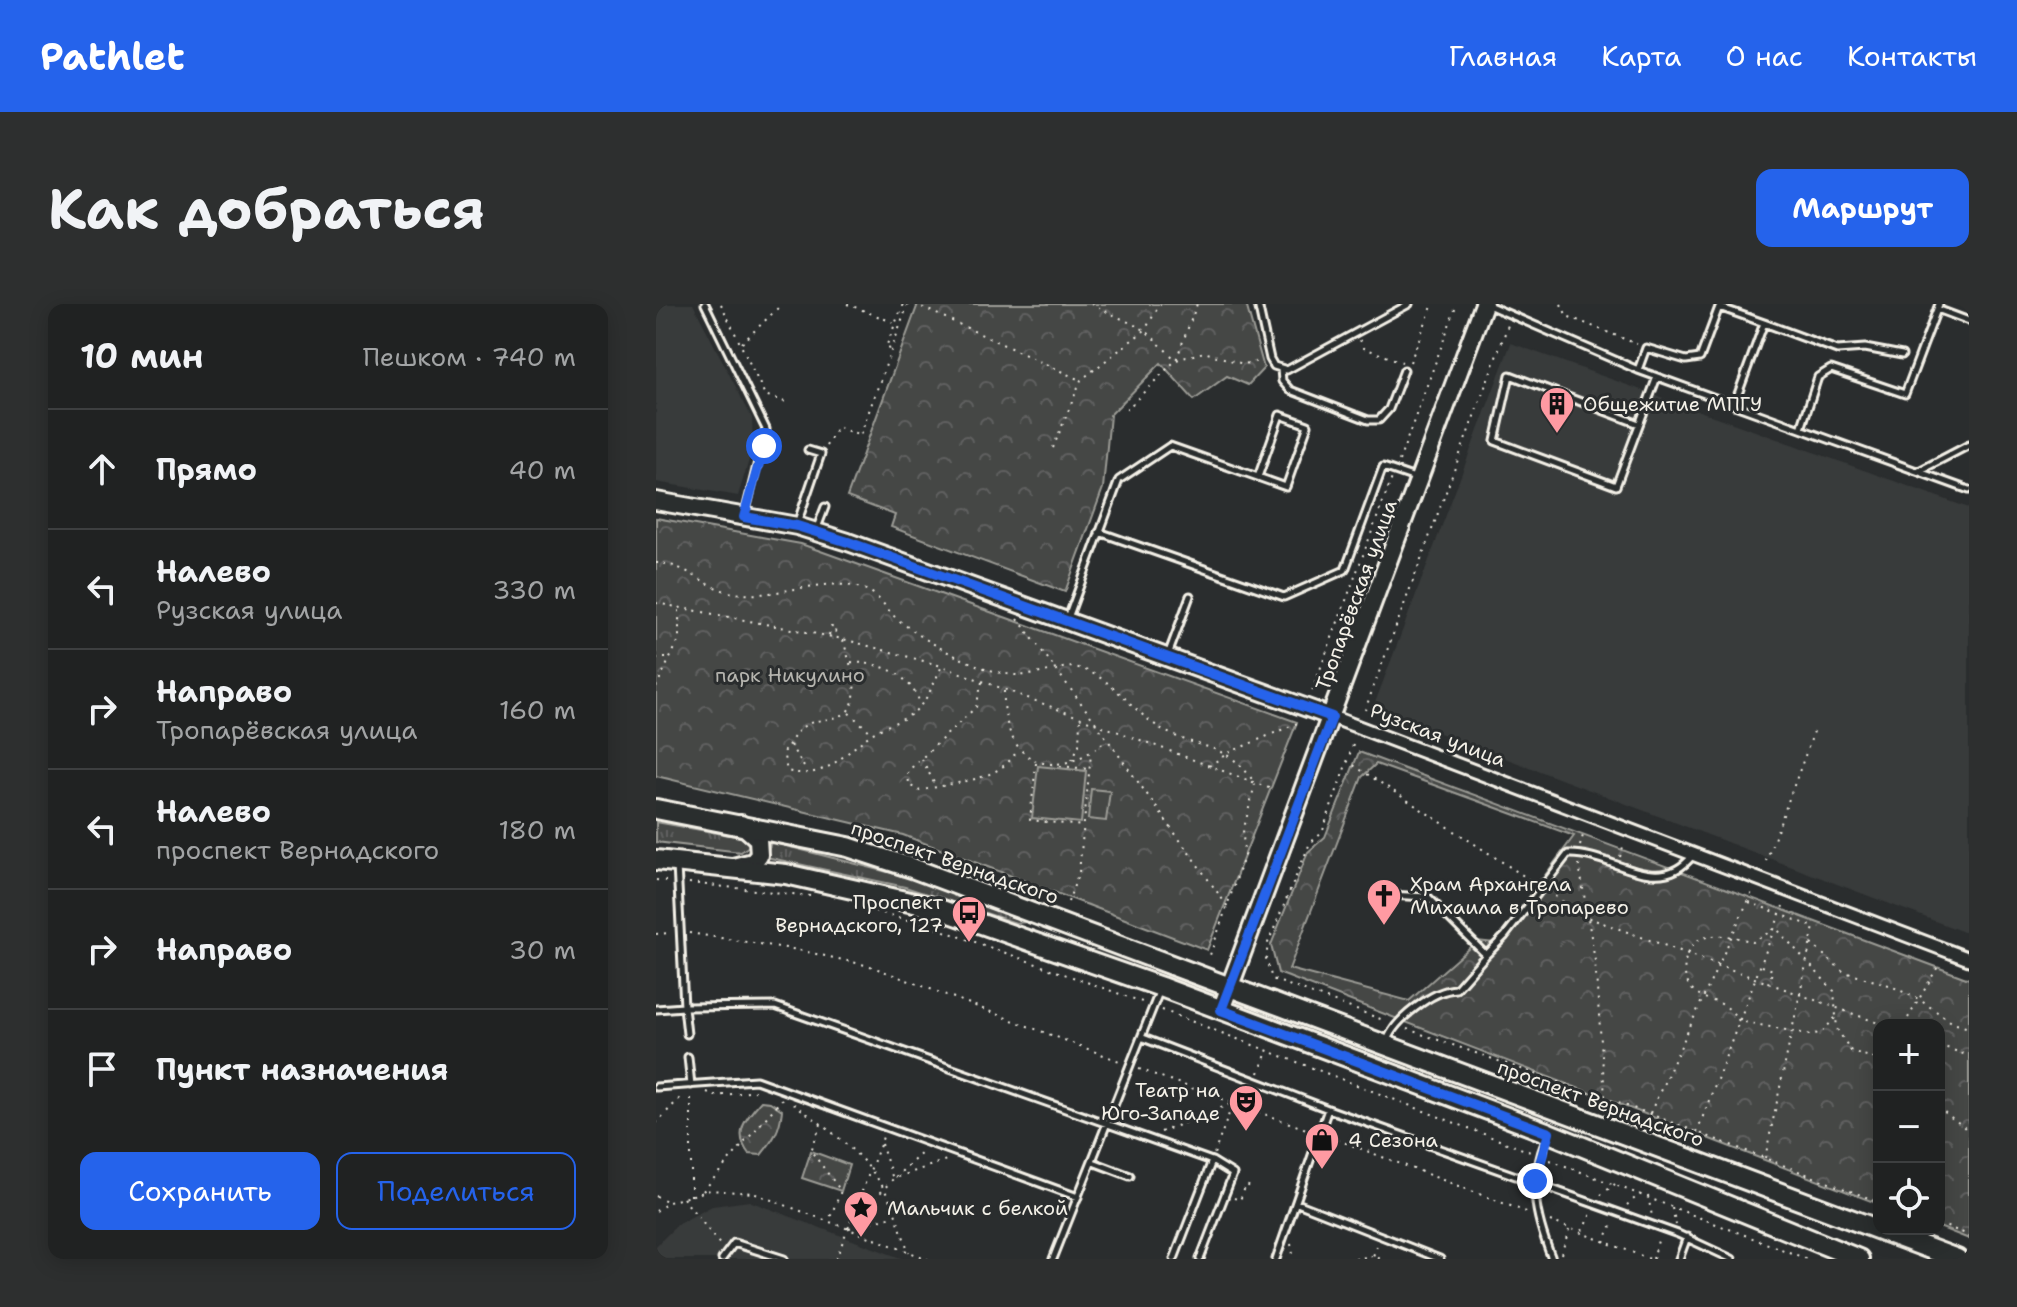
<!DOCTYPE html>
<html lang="ru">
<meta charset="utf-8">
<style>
:root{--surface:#202222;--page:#2d2f2f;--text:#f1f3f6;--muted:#a2a4a5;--line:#3d3f40;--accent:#2563eb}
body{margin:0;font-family:"Shantell Sans",sans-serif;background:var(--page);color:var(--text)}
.controls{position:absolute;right:24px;bottom:24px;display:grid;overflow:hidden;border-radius:16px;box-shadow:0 4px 20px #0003}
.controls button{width:72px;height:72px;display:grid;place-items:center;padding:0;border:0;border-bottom:2px solid var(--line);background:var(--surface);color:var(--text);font:40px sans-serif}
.stop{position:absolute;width:24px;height:24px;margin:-18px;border:6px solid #2563eb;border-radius:50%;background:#fff}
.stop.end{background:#2563eb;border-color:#fff;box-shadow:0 2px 8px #0008}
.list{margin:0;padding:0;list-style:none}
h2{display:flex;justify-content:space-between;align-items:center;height:104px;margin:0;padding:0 32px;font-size:34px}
h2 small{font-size:26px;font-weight:400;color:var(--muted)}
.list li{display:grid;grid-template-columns:52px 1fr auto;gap:24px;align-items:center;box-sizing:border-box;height:120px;padding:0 32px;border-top:2px solid var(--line)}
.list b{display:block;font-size:30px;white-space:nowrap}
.list p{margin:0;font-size:26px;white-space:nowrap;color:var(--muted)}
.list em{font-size:26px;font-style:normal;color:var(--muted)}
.actions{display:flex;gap:16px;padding:24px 32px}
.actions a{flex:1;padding:18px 0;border:2px solid var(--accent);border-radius:16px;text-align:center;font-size:28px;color:var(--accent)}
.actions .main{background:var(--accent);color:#fff}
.icon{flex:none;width:44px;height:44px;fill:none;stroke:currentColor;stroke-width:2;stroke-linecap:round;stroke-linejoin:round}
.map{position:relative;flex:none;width:1313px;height:955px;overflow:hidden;border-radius:16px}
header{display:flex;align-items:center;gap:48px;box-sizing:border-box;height:112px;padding:0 40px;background:var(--accent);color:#fff}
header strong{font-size:38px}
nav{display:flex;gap:44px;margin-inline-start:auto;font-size:28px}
.intro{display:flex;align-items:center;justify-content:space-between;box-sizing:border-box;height:192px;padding:0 48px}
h1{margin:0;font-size:56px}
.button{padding:20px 36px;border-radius:16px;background:var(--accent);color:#fff;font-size:28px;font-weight:700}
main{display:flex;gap:48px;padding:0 48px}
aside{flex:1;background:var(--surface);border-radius:16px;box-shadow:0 4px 20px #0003}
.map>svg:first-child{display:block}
.built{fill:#373a3a}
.grass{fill:url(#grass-tufts);stroke:#9c9c96;stroke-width:2}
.park{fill:url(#park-crowns);stroke:#9c9c96;stroke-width:2;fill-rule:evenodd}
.garden{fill:#444645;stroke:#9c9c96;stroke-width:2}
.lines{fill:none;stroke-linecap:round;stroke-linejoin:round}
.lane-casing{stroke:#f4f1e8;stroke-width:11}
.street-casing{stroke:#f4f1e8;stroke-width:17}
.secondary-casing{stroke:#f4f1e8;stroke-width:22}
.primary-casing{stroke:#f4f1e8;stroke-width:24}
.path{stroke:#f4f1e8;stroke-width:2;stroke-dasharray:2 6;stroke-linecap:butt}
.lane{stroke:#2a2d2e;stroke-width:5}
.street{stroke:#2a2d2e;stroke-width:11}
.secondary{stroke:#2a2d2e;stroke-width:16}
.primary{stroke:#2a2d2e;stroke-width:18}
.route{stroke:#2563eb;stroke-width:10}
.labels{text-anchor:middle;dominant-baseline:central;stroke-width:6;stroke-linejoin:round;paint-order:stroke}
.poi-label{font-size:20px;fill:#f4f1e8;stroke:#2a2d2e;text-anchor:start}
.street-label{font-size:20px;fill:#f4f1e8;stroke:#2a2d2e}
.park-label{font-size:20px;fill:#b6b5af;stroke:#2a2d2e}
</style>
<header>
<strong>Pathlet</strong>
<nav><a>Главная</a><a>Карта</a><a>О нас</a><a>Контакты</a></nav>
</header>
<div class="intro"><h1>Как добраться</h1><a class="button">Маршрут</a></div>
<main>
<aside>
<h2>10 мин<small>Пешком · 740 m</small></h2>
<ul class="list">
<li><svg class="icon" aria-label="ahead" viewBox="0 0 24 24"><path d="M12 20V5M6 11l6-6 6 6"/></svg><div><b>Прямо</b></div><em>40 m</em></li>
<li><svg class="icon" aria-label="left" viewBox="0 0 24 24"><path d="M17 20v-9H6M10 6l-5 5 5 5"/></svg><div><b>Налево</b><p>Рузская улица</p></div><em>330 m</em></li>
<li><svg class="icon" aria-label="right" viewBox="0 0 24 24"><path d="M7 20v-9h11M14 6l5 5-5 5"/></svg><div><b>Направо</b><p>Тропарёвская улица</p></div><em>160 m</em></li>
<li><svg class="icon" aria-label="left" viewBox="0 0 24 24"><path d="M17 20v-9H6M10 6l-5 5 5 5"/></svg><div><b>Налево</b><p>проспект Вернадского</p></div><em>180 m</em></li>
<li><svg class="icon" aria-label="right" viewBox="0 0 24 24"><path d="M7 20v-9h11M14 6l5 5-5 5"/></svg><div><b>Направо</b></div><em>30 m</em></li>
<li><svg class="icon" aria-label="arrive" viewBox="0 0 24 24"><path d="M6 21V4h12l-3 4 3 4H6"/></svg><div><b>Пункт назначения</b></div></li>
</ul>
<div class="actions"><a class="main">Сохранить</a><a>Поделиться</a></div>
</aside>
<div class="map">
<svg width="1313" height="955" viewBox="0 0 1313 955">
<defs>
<pattern id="grass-tufts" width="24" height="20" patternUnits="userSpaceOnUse" patternTransform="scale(2)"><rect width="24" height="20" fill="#444645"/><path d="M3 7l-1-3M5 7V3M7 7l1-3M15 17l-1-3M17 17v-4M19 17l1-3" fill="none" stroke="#606160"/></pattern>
<pattern id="park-crowns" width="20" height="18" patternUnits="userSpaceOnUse" patternTransform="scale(2)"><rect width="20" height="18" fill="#444645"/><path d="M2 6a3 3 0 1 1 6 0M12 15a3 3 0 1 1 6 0" fill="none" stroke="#606160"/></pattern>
</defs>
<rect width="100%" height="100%" fill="#2a2d2e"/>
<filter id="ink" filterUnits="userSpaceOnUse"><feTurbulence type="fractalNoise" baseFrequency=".0125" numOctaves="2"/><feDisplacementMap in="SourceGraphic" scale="16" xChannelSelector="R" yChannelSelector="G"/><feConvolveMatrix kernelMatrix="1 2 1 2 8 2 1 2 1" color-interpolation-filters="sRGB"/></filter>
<g filter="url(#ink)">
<path class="built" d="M0 0H37L96 114 97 143 82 192 0 178Z
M855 39 1313 204V630L717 404Z
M93 897 247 955H0V942L22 920 56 902Z"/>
<path class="grass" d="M0 518 90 534 93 542 85 548 0 538Z
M115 538 251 573 371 618 360 619 249 583 110 553Z"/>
<path class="park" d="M262 0H590L608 64 592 81 571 72 538 96 505 59 454 111 447 184 409 288 235 223 239 211 191 193Z
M0 214 145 240 641 418 551 646 247 531 0 472Z
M703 448 1313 675V935L1283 923V721H1223V900L622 669 615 641 652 548 669 533ZM720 460 918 532 887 574 879 579 877 588 839 639 821 637 753 697 633 665 706 473Z
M105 797 114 798 126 806C124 826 118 835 105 851L93 850C77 829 89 815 105 797Z
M155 847 193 861 185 887 146 874Z"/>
<path class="garden" d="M382 462 430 467 425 519 376 514Z
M435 485 454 487 450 517 432 515Z"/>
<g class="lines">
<defs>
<path id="lane" d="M49 0 110 125 89 210
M602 0 614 55 618 62 631 66 753 0
M832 1 982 66 1313 186
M1281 5 1313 17
M1108 19 1181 46 1209 44 1246 51
M625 65 626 77 634 86 712 116H723L733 105 748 66
M982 66 990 44 1030 56 1044 54 1063 3 1108 19 1078 101
M983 120 854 71 839 137 960 182 1001 73
M1145 125 1162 73 1175 65 1249 90 1283 0
M1263 167 1313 141
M141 220 165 150 152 146
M161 224 169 203
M443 228 628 293 689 266 727 163 759 174
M412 314 463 176 514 142 630 183 652 121 624 111 602 173
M512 351 534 292
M830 651 849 632 912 550C956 548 1002 596 1037 551
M0 705 28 703 21 561
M31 730 28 703 119 702 556 857 577 870 544 955
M487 734 672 805 1022 930 1076 955
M731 737C738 716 777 686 800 685L830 651 772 593 732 591
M32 753 35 781
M0 783 100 776 422 893
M891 833C872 880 878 909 896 955
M437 858 474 872
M641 899 784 955
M66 955 78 939 128 955
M397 955 503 688
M518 955 556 857
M620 955 672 805
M1023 955 1031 933"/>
<path id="street" d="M676 413 1313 655"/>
<path id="secondary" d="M0 197 141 222 192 238 676 413
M77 563 97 558 103 551 102 535 85 520
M565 706 828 0"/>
<path id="primary" d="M0 505 192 543 256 564 1301 955
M0 556 130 570 280 604 505 683 893 829 1203 955"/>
</defs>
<use href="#lane" class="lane-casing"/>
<use href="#street" class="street-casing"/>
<use href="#secondary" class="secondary-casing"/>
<use href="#primary" class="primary-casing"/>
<path class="path" d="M65 0 109 91 129 98
M191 0 239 19
M259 0 424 76
M435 0 489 26 520 56 548 48 587 60 604 57
M905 0 911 12 981 40
M704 36 708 44 746 58
M86 39 126 0
M234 45 230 43 247 0
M754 58 777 0
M470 106 520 56 541 0
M170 142 182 123 204 132 252 0
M397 144 425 76 489 26 504 0
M743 157 801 0
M0 259C30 259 48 284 78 289 119 296 163 272 205 284 221 289 226 299 236 310 248 323 286 346 302 353 324 363 348 373 372 371 390 370 408 359 426 365 455 374 474 403 498 420 538 449 570 433 599 480L587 528 588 553 554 651
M0 299 187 335 286 362 618 486
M362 315 440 419
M173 331 175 323 180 324 178 332
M187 336C193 357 211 401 184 412 174 416 162 415 152 420 140 425 136 438 127 448L131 467C173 478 190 445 219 428 234 419 252 416 263 403 273 393 279 376 285 364
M0 354H14
M195 358C228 360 252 368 265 401
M326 378 320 403 252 467 253 481 264 487C298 477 344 479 362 445
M0 383 23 336V305
M348 387C345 458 397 483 450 436
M656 387 736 174
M709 406 852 21
M193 409 215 428
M444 425 572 603
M134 441 150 466
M697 441 666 529 654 539 612 639 610 655 616 675 730 717
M266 455 279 481
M416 456 423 441 424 416
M691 457 877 578
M380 459 374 516 426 522
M404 462 433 465
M553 462 572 449 644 418
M924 542 928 528
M964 553 967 543
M1110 557 1160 422
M923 560 939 657 949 792
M0 576 11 577
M33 579 154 592
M892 588 933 614 1228 721
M412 598 423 568 435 450
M1093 598 1158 623 1109 854
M219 607 280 624 489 699
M33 629 142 646 214 662 466 758
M0 630 15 629
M1155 640 1188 668 1233 681 1264 696 1297 719 1313 724
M1106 662 1117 666 1112 679
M506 706 877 849
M1179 714 1166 728 1156 731 1083 717C1065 691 1057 703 1038 687 1022 674 1027 641 1047 634 1063 629 1081 633 1097 638L1120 624 1178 687 1181 725 1195 747 1223 756
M1248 721 1284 659
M751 725 994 810 1223 898
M1283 741 1313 752
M483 765 577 799 558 850
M603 769 611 748
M51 788 60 792 99 787
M578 798 593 784
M138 800C169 822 209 851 228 885 239 904 245 928 253 948
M1283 802C1294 816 1306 818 1313 829
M994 809 1097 586
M0 819 27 791
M165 820 155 847 185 887 173 916
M505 828 577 799 656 827
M1041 828 1127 602
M674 833 873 909
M225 840 237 875 267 848
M894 856 1151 955
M47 887 126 795
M945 891 959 880
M0 892 13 898
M35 892V790
M992 892 996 912
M27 894 65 942
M578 894 584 896 590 881 597 884
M971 901 984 890
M1016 904 1020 921
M0 907 13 898 54 886 97 889 272 955
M894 917 994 955
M1283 920 1313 931
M192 924 237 875 293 855
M193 924 237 912
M926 927 936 908
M948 938 957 918
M635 940 638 955
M721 942 717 952 725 955
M905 950 913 926
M180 955 227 833
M699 955 716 952
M997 955 1003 933"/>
<use href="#lane" class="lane"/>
<use href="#street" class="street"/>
<use href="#secondary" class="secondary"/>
<use href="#primary" class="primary"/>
</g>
</g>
<g class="lines" filter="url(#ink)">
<path class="route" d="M108 142 88 213 141 222 192 238 676 413 565 706 893 829 879 877"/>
</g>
<defs>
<symbol id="building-pin" viewBox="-11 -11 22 30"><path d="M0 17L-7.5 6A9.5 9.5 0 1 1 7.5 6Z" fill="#ff9aa2" stroke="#2a2d2e"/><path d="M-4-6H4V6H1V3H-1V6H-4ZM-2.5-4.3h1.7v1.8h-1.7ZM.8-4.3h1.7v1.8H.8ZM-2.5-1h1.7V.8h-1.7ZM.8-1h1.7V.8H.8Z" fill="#111"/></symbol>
<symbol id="church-pin" viewBox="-11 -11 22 30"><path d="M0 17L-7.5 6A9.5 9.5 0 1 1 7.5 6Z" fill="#ff9aa2" stroke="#2a2d2e"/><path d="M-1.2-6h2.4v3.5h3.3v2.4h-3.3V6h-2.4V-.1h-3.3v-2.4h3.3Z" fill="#111"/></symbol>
<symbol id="bus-pin" viewBox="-11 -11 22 30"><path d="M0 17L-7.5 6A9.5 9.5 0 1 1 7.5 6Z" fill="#ff9aa2" stroke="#2a2d2e"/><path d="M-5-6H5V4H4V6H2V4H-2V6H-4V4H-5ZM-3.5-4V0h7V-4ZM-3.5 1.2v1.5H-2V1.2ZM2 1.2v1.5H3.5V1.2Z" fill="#111"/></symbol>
<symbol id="theatre-pin" viewBox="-11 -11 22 30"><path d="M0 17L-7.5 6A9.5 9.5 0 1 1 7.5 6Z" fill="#ff9aa2" stroke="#2a2d2e"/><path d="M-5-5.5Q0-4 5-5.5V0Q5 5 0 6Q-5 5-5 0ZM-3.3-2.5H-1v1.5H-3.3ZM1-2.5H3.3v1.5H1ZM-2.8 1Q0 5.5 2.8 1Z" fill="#111"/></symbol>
<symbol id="shop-pin" viewBox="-11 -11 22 30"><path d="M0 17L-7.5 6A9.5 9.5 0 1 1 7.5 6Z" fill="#ff9aa2" stroke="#2a2d2e"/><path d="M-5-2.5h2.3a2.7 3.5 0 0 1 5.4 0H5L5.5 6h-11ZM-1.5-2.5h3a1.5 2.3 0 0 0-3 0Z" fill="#111"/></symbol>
<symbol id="sight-pin" viewBox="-11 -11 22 30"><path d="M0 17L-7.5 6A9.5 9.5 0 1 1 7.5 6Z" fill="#ff9aa2" stroke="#2a2d2e"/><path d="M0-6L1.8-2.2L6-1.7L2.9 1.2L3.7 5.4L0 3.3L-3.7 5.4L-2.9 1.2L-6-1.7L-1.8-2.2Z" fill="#111"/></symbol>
</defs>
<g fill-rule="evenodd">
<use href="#building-pin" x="881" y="80" width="40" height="54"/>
<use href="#church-pin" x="708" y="572" width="40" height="54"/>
<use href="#bus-pin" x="293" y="589" width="40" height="54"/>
<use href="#theatre-pin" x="570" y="778" width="40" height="54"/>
<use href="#shop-pin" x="646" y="816" width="40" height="54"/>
<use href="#sight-pin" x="185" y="884" width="40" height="54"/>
</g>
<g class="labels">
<g class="poi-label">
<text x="927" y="100">Общежитие МПГУ</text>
<text x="754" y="580">Храм Архангела<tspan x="754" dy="23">Михаила в Тропарево</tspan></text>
<text x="287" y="598" text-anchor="end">Проспект<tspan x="287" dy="23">Вернадского, 127</tspan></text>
<text x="564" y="786" text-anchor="end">Театр на<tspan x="564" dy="23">Юго-Западе</tspan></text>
<text x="692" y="836">4 Сезона</text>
<text x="231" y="904">Мальчик с белкой</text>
</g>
<g class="street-label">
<text transform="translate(700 291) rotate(-70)">Тропарёвская улица</text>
<text transform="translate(782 431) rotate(21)">Рузская улица</text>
<text transform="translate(299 558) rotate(19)">проспект Вернадского</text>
<text transform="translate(945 799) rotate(20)">проспект Вернадского</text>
</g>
<g class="park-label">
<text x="134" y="371">парк Никулино</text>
</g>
</g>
</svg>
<div class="controls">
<button>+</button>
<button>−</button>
<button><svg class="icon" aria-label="locate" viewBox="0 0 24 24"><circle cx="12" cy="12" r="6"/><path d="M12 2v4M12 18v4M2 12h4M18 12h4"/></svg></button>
</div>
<div class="stop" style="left:108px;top:142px"></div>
<div class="stop end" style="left:879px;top:877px"></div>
</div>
</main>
